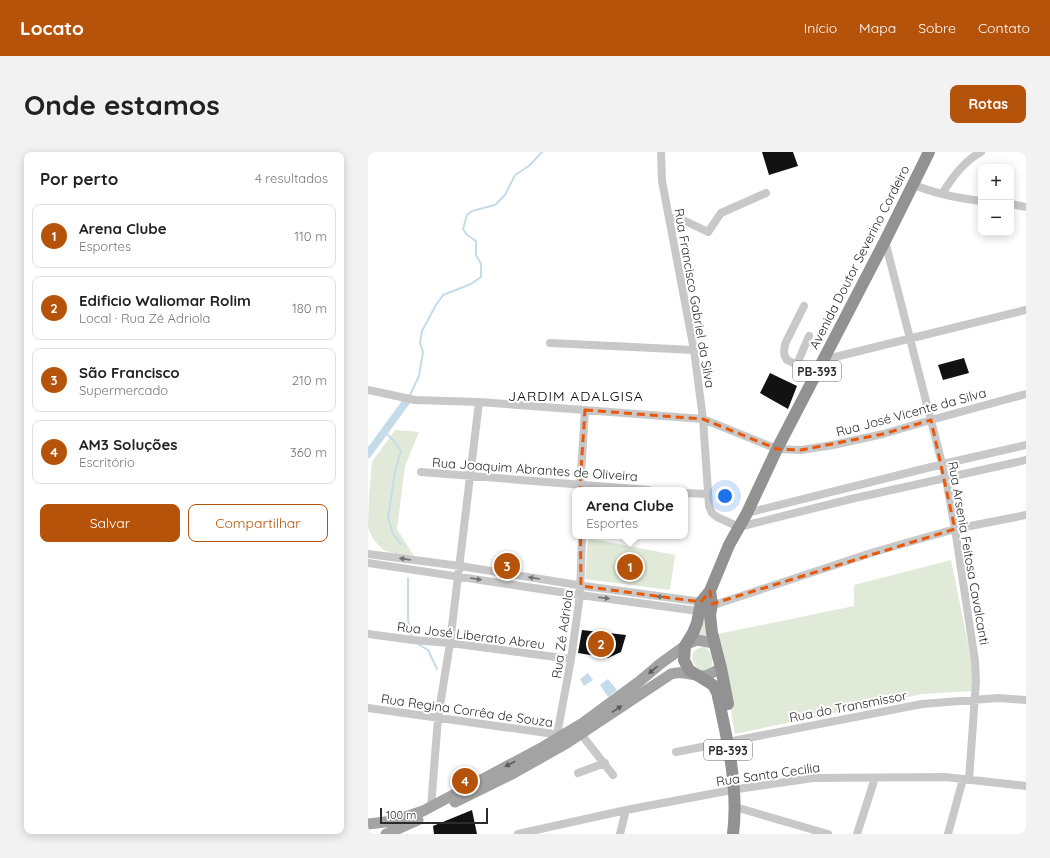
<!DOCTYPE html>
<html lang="pt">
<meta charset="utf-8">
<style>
:root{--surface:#fff;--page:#f2f2f2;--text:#222;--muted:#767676;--line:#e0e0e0;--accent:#b45309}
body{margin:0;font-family:Quicksand,sans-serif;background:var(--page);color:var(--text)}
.controls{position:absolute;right:12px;top:12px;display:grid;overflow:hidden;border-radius:8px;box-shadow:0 2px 10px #0003}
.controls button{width:36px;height:36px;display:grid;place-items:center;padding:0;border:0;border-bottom:1px solid var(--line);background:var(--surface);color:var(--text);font:20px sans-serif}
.scale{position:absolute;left:12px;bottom:10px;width:108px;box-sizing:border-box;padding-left:4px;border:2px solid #2b2b2b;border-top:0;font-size:11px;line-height:14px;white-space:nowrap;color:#2b2b2b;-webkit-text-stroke:3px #fff;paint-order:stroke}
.you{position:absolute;left:357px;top:344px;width:14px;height:14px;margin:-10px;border:3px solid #fff;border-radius:50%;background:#1a73e8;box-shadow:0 0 0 6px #1a73e833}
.badge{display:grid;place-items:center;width:26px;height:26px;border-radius:50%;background:var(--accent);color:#fff;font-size:13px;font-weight:700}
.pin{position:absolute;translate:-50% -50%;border:2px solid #fff;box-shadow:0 1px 4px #0006}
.popup{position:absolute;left:204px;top:335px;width:116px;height:52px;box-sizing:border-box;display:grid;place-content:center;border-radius:8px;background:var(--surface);filter:drop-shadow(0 1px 3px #0005);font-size:13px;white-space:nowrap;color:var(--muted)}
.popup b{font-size:15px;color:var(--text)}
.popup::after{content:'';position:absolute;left:50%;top:100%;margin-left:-8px;border:8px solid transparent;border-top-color:var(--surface)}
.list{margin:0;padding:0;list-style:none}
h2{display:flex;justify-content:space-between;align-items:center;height:52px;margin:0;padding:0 16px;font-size:17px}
h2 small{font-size:13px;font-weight:400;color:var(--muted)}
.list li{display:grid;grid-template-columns:26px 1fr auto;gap:12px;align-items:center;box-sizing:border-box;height:64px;margin:0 8px 8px;padding:0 8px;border:1px solid var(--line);border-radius:8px}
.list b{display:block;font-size:15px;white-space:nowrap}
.list p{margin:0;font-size:13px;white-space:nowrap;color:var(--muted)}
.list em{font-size:13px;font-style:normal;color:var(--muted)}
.actions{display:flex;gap:8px;padding:12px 16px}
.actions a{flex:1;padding:9px 0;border:1px solid var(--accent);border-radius:8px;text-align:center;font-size:14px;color:var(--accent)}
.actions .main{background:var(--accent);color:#fff}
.map{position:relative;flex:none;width:658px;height:682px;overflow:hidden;border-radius:8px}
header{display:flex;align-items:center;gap:24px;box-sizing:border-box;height:56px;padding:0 20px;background:var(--accent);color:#fff}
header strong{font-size:19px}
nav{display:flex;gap:22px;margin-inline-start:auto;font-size:14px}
.intro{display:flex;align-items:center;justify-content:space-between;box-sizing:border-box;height:96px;padding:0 24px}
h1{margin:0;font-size:28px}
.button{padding:10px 18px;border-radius:8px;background:var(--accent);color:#fff;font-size:14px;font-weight:700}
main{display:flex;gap:24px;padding:0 24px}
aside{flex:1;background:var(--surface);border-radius:8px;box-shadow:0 2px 10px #0003}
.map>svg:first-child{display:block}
.green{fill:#e1e9d9}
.water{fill:#c5dbe9}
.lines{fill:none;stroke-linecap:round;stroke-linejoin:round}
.stream{stroke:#c5dbe9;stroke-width:2}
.canal{stroke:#c5dbe9;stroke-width:8}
.building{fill:#121212}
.minor{stroke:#c8c8c8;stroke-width:8}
.major{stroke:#a3a3a3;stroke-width:11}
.highway{stroke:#929292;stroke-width:12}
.oneway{fill:#727272}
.oneway2{fill:#5b5b5b}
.marked{fill:none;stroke:#e8590c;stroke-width:3;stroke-dasharray:8 5;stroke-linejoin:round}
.labels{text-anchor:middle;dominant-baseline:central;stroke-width:4;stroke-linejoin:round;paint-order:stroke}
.shield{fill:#fff;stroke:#6b6b6b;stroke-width:1}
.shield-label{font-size:12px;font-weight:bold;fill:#2b2b2b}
.street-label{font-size:13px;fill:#2b2b2b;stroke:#fff}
.neighbourhood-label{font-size:14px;letter-spacing:1px;fill:#000;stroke:#fff}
</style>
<header>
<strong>Locato</strong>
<nav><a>Início</a><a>Mapa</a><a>Sobre</a><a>Contato</a></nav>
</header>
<div class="intro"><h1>Onde estamos</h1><a class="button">Rotas</a></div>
<main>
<aside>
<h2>Por perto<small>4 resultados</small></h2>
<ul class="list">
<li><span class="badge">1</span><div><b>Arena Clube</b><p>Esportes</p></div><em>110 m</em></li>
<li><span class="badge">2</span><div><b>Edificio Waliomar Rolim</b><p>Local · Rua Zé Adriola</p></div><em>180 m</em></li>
<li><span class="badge">3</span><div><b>São Francisco</b><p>Supermercado</p></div><em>210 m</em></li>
<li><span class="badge">4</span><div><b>AM3 Soluções</b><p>Escritório</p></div><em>360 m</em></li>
</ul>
<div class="actions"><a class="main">Salvar</a><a>Compartilhar</a></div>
</aside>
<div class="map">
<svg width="658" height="682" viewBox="0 0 658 682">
<rect width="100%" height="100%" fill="#fff"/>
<path class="green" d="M27 278 51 280 37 314 29 377 49 409 15 398 6 388 0 376 1 344 4 310Z
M220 386 307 403 302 438 217 427Z
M583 408 607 526 606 539 554 542 367 582 350 482 486 454V433Z
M336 459 340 486 328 485Z
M336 495C345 499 346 510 342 518L335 520C323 513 318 497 336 495Z"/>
<path class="water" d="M220 521 225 528 216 534 212 527Z
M240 527 249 538 240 545 232 533Z"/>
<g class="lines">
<path class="stream" d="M41 245 51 224 55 200 52 191 54 179 68 153 75 143 103 132 113 125V112L108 103V89L99 83 95 77 99 63 104 59 127 53 137 43 147 23 161 14 174 0
M16 279 27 290 33 299 27 319 20 366 25 382 33 392
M40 426V468L44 486
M50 492 60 498 69 517"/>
<path class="canal" d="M0 302 38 250"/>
</g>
<path class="building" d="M394 0H425L430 14 401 23Z
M596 206 601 221 575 228 570 213Z
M402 221 429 234 420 257 392 241Z
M214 478 258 483 253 500 240 506 210 501Z
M104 658 109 682H66L65 674Z"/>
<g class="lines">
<path class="minor" d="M293 0 294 29 326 198 335 267 341 354 344 361 349 365 371 375 483 347 658 308
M544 32C567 42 589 46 613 49
M574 42C584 26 595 10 613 0
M643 52 658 55
M301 67 311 66 340 80 353 61 398 41
M517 89 578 327 587 377 607 509 608 529 601 628
M436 154 417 192C416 198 415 203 419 208L448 222
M182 191 326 198
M455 208 658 158
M429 212 441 184
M0 238 47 248 111 250 335 267 409 297 433 298 465 293 515 282 563 268 658 242
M53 320 280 338
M212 337 217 258
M317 341 339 342
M379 361 575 312 658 293
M0 402 92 414 216 434 349 452 506 400 587 377 658 363
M0 411 212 443 330 459
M0 482 45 488 82 491 203 507
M0 556 193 583
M213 582 245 623
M189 583 203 507 212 443 214 384
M308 600 554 552 630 546 658 548
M210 621 237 611
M63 655 70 566 82 491 111 250
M367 655 460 682
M150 682 258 658 369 637 445 626 577 625 658 634
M252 682 258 658
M489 682 507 626
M580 682 595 627"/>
<path class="major" d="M87 650 144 622 199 591 303 522C315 518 323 524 335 524 341 524 347 519 353 516
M0 672 25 669 55 659 175 595 215 571 272 529 292 512 321 491 329 488 346 491
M18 682 50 668"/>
<path class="highway" d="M342 439 344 452 342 463 344 481 353 516 360 552
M365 682C371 635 359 586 349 540L345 533 321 518 316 508 317 494 325 481 329 471 333 450 342 439 361 393 379 361 409 297 517 89 561 0"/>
</g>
<defs><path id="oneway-solid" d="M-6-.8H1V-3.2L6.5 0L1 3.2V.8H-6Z"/></defs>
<g class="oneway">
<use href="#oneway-solid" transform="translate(37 407) rotate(-171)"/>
<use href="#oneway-solid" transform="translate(166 426) rotate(-171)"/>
<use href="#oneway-solid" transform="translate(108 427) rotate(9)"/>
<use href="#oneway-solid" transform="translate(294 445) rotate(-173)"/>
<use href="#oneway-solid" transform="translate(236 446) rotate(7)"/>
</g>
<g class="oneway2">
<use href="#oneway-solid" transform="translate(285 518) rotate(139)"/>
<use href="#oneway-solid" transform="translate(249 557) rotate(-34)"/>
<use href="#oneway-solid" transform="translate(142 612) rotate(153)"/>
</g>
<path class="marked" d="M217 258 335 267 409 297 433 298 515 282 563 268 587 377 344 452 342 439 333 450 213 434 212 333Z"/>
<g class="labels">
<g class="shield">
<rect x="425" y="209" width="48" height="20" rx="3"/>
<rect x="336" y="588" width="48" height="20" rx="3"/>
</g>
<g class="shield-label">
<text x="449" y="219">PB-393</text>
<text x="360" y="598">PB-393</text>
</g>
<g class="street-label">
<text transform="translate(491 105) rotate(-63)">Avenida Doutor Severino Cordeiro</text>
<text transform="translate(327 146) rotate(80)">Rua Francisco Gabriel da Silva</text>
<text transform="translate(543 260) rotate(-15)">Rua José Vicente da Silva</text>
<text transform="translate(167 317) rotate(4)">Rua Joaquim Abrantes de Oliveira</text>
<text transform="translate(601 401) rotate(80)">Rua Arsenia Feitosa Cavalcanti</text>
<text transform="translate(194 482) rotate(-82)">Rua Zé Adriola</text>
<text transform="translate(103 483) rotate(7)">Rua José Liberato Abreu</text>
<text transform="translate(480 554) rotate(-11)">Rua do Transmissor</text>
<text transform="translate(99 558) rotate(8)">Rua Regina Corrêa de Souza</text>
<text transform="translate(400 622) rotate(-8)">Rua Santa Cecilia</text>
</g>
<g class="neighbourhood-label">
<text x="208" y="244">JARDIM ADALGISA</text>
</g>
</g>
</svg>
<div class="controls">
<button>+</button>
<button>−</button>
</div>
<div class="scale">100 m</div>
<div class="you"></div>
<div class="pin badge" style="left:262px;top:415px">1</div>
<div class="popup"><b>Arena Clube</b>Esportes</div>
<div class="pin badge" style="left:233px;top:492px">2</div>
<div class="pin badge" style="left:139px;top:414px">3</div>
<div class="pin badge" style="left:97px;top:629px">4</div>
</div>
</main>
